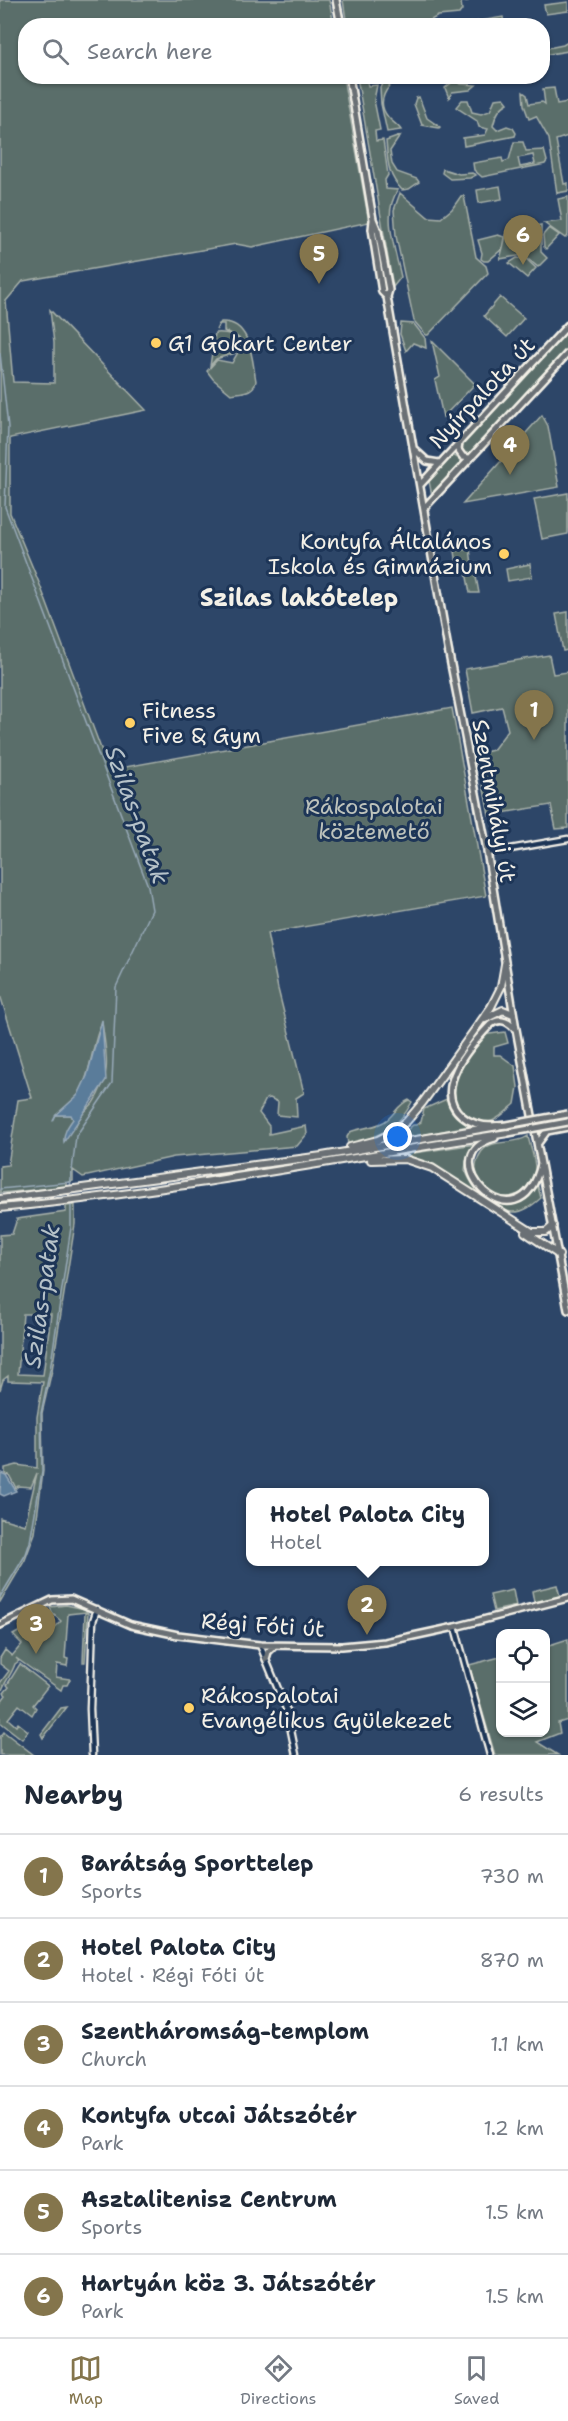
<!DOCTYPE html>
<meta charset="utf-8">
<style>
:root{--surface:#fff;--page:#f2f2f3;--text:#1f2937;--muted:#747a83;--line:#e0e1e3;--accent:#84754c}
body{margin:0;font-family:"Shantell Sans",sans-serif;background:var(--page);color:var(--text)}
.controls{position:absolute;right:18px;bottom:18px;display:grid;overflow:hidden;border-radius:12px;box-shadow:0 2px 4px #0004}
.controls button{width:54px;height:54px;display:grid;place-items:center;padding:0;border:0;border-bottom:2px solid var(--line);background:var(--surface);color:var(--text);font:30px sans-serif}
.you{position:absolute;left:398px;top:1137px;width:21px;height:21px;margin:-15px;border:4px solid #fff;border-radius:50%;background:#1a73e8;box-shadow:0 0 0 9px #1a73e833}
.badge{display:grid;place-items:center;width:39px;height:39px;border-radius:50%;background:var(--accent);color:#fff;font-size:20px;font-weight:700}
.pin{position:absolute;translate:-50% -50px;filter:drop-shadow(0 2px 3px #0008)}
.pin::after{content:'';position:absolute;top:32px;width:21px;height:18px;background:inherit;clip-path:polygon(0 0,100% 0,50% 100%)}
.popup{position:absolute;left:246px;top:1488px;width:243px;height:78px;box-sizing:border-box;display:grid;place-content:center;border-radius:12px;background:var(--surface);filter:drop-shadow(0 2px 4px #0005);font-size:20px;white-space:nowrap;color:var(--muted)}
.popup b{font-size:22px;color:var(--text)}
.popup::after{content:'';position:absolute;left:50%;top:100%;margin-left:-12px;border:12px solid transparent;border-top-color:var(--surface)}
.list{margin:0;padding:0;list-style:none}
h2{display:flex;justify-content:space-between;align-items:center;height:78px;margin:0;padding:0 24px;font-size:26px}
h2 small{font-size:20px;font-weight:400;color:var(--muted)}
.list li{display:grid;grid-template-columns:39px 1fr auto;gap:18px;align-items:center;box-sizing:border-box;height:84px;padding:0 24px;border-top:2px solid var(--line)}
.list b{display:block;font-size:22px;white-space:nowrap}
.list p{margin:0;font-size:20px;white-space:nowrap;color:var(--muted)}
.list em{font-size:20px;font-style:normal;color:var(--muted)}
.icon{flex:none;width:33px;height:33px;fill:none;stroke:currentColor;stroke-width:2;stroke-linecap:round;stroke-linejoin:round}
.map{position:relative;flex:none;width:568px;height:1755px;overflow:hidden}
.search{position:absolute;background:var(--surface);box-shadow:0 2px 4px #0004;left:18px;right:18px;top:18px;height:66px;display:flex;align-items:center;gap:15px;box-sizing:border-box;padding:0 21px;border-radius:24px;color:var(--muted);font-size:22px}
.sheet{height:582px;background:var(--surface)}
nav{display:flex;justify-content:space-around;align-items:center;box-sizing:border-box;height:84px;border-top:2px solid var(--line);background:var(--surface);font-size:16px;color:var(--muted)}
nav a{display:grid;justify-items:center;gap:3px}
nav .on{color:var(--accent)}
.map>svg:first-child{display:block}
.green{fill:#5a6e6a;stroke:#a7b0a9;stroke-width:1.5;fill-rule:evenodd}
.water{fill:#5a7b9a;stroke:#98aab9;stroke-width:1.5}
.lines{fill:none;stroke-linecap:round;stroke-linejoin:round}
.stream{stroke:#98aab9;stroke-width:1.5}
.minor-casing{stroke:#f4f1e8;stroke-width:9}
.major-casing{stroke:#f4f1e8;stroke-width:10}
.highway-casing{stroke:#f4f1e8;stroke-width:10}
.minor{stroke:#1d3557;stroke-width:4.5}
.major{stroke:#6a7074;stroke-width:5}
.highway{stroke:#6a7074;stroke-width:6}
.major-bridge-casing{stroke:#f4f1e8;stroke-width:10;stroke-linecap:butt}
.major-bridge{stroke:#6a7074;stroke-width:5}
.poi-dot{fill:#ffd166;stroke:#1d3557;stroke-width:2}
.labels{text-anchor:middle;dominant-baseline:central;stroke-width:6;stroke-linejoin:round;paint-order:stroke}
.poi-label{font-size:22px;fill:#f4f1e8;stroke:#1d3557;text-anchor:start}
.street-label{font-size:22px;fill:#f4f1e8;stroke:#1d3557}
.park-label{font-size:22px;fill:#bec3bc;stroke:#1d3557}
.neighbourhood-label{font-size:24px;font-weight:bold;fill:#f4f1e8;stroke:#1d3557}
.water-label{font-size:24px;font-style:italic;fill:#b6c2c9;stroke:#1d3557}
</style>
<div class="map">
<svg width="568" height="1755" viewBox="0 0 568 1755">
<rect width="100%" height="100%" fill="#2d4668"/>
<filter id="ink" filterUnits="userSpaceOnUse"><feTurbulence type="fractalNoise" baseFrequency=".0167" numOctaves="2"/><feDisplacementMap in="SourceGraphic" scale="12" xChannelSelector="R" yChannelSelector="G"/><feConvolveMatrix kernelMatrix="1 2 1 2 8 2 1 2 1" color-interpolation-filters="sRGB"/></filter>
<g filter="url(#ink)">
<path class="green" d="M0 0H329L334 25 26 26V76L343 77 369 222 252 247 236 244 23 281 6 301 13 382 54 383V343L50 310 146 410 10 438V513L40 585 109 770 452 708 486 896 267 933 278 989 304 1093 296 1098 297 1117 277 1115 278 1102 270 1098 266 1099 259 1113 269 1126V1134L306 1126 307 1134 297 1146 174 1157 83 1177 73 1170V1181L66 1183V1187L0 1193V1166L8 1165 18 1100 32 1098 0 995ZM102 1022C106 1055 113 1072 93 1103 87 1110 79 1116 76 1125L71 1115H57C64 1108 73 1103 78 1095 92 1073 91 1045 102 1022Z
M343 0H468V1L461 2 462 10 459 14 438 16 429 21 428 25 347 26Z
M568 2V11L546 14 544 5Z
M503 17 504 25 486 23 483 25H457Z
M568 42V51L543 55V49L563 45Z
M357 77H366L368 86 377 85 374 100 380 130 375 131 376 141 383 140 388 175 385 180 386 189 398 190C381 213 396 252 401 277L393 287Z
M389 77H400C387 86 375 101 388 117 392 122 398 125 401 130L387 132 381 104 380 87Z
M455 80 461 84 476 85 470 90 452 92 449 98 445 88Z
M554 88 557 104 568 102V136L556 140 564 184 568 183V191L557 193 549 139 536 116 529 119 524 105 523 92 527 95 529 104 542 102 545 104 543 89Z
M419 97 427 118 440 127 439 128 422 125 414 104 416 98Z
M504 98 508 103C500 107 495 116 493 126L497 130 507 126 513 128 516 133 515 136 464 146 463 138 485 135 488 129 479 127 477 121 456 107 462 100H468L472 112 481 114 490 111 495 99Z
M400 136 390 151 392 164 397 172 417 179 419 182 409 189 402 190C387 174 388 162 386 141Z
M514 142H523L526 151 544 150 547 161 545 164 482 177 474 170 473 163 502 158 503 162 509 160ZM533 155 535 164 520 167 518 158Z
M443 169 459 174 472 173 476 175 470 178 450 179 442 173Z
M500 186 502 199 479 203 477 190Z
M400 193 428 217 441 218 452 209 461 196H464L476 257 486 266 488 273 428 335H426L414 321 396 236 394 210Z
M568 197V235L565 238 544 223 562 221 558 199Z
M541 225V252L547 258 538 267 523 255 500 259 507 232Z
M549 228 559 235 546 249 544 247 543 235Z
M498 235 504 237 502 249 488 261H484L481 259 482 253 478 240Z
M517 258 526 259 536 268 527 278 509 263Z
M500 297 524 318 507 337 484 316Z
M221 322C251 320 252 359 256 381 254 393 241 392 231 394L213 379 207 371 217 360 232 363C242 343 251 341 224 331V324H219L216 330Z
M401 323 414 324 425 338 426 348 413 343 406 351 400 334Z
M568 328V349L469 455 462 453 460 445Z
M215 333C224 332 239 334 241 344L235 353 216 359 210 366Z
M432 341 475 384 443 417 435 380 440 377Z
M542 415 548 426 559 487 463 504Z
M453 455 464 462 432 496 429 481Z
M568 493V534L542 539 534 499Z
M470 549 472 564 457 565 455 551Z
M530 564 532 577 508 581 506 569Z
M474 566 479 593H470L465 567Z
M568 612V650L563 651 556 614Z
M549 655 553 674 568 672V828L556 829 551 805 489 815 477 754 493 750 508 730 502 707 473 713 465 669Z
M505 1032 508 1043 494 1047V1055H500L515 1066 518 1087 515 1104C508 1110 500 1118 492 1121 472 1129 450 1107 451 1088 452 1074 474 1047 482 1035Z
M449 1098 458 1116 469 1123 468 1126 407 1138 406 1131 413 1125H416L421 1122 424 1109Z
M409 1100 412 1102C397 1131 378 1136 348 1145L347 1137 350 1132C361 1127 378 1128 388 1119 396 1112 399 1104 409 1100Z
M528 1136C530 1147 537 1163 535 1174 532 1194 509 1200 493 1196 482 1185 472 1177 477 1161 485 1134 511 1148 528 1136Z
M476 1144 467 1157 465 1170C469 1179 474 1189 481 1194 504 1211 525 1207 537 1183L541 1198C533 1205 523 1213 512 1212 493 1211 478 1194 464 1184 445 1171 426 1162 404 1157L407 1154Z
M75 1205V1224L52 1370 42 1413 43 1471 35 1533 25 1560 0 1602V1518L25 1525 37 1473 31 1487 18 1486 16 1488 9 1475 5 1474V1468L17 1465 37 1468V1417L43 1382 8 1381V1376L3 1380 0 1390V1235L12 1234 17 1219 66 1212V1206ZM23 1314H51L43 1375 18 1374Z
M557 1585 560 1596 534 1602 532 1591Z
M513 1590 516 1606 494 1611 490 1595Z
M66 1605 85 1609 87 1612 68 1614 65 1658 68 1659 67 1666 57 1664 56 1677 70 1679 67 1685H63L61 1690 16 1658 19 1661 15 1664C11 1676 3 1683 0 1696V1683L9 1671 0 1664V1658L5 1650 12 1656 22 1644 13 1635 52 1613 50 1607ZM53 1614 61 1621 52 1631 48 1627 37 1638 29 1632 39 1621 44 1624Z
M85 1613H88L85 1662H83Z
M568 1639V1720L558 1723 560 1733 537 1742 558 1755H495L469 1665 500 1657V1732H546V1646Z
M20 1664 48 1686 33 1705 36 1708 32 1715 19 1705 8 1719 16 1726 18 1723 28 1731 22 1739 0 1722V1703L6 1695 4 1693 9 1687 7 1685Z
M67 1707 43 1738 41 1734 61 1708Z
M4 1732 34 1755H0V1737Z"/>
<path class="water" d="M102 1020 106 1080 64 1142C63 1133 68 1126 73 1119L71 1115H56L78 1095 87 1076Z
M1 1473 6 1475 16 1491 4 1496 0 1494Z"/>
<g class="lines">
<path class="stream" d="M0 353 8 427 5 507 148 886 152 910 116 987 112 1083 76 1136 70 1188
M53 1121 56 1115
M0 1189 70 1182
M0 1597 26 1554 30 1542 42 1472 41 1413 50 1370 71 1227V1202"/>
<defs>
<path id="minor" d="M487 853 568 839
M455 1627 490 1755
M260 1645 287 1711 296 1755
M92 1755 90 1709 93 1621 97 1609"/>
<path id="major" d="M336 0 341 26
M349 76 373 219 378 231 389 290 387 297 448 649 486 845 516 1029 568 1310
M373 220 372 229 382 292 387 297
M459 443 458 450 463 457 469 458
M415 450 427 461 439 463
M420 485 568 325
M425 507 568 353
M507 1125C492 1127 474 1127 462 1116 431 1090 470 1046 490 1025 498 1018 507 1020 514 1028
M495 1138C427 1155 519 1254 541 1164
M538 1143 547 1131 568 1127
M0 1625 52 1600 71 1599 131 1625 178 1635 260 1645 342 1646 385 1642 455 1627 568 1598
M266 1659 268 1652 274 1646"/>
<path id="highway" d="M485 1019 503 1010 513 1014
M350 1147 378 1140 392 1133 407 1121 423 1102 491 1007 501 987 505 964
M371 1160 405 1159 432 1168 532 1232H546L553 1226
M0 1199 322 1156 498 1126
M0 1208C171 1192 339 1159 508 1133
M525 1232 559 1255"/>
</defs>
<use href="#minor" class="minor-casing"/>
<use href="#major" class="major-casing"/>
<use href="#highway" class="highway-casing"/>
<use href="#minor" class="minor"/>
<use href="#major" class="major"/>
<use href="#highway" class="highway"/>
<defs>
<path id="major-bridge" d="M507 1125 568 1114
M508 1133 568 1122"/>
</defs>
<use href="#major-bridge" class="major-bridge-casing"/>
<use href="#major-bridge" class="major-bridge"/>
</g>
</g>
<g class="poi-dot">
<circle cx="156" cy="343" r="6"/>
<circle cx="504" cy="554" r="6"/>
<circle cx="130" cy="723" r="6"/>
<circle cx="189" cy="1708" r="6"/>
</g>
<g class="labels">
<g class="poi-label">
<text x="168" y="343">G1 Gokart Center</text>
<text x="492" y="541" text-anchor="end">Kontyfa Általános<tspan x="492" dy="25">Iskola és Gimnázium</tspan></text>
<text x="142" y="710">Fitness<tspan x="142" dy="25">Five &amp; Gym</tspan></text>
<text x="201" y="1695">Rákospalotai<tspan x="201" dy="25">Evangélikus Gyülekezet</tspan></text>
</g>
<g class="street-label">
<text transform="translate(482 393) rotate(-47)">Nyírpalota út</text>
<text transform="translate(494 801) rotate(80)">Szentmihályi út</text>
<text transform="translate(263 1625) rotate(4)">Régi Fóti út</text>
</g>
<g class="park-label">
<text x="374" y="806">Rákospalotai<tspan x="374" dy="25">köztemető</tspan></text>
</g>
<g class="neighbourhood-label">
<text x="299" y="598">Szilas lakótelep</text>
</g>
<g class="water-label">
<text transform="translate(137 815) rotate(70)">Szilas-patak</text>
<text transform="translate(42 1296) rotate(-82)">Szilas-patak</text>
</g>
</g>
</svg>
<div class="controls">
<button><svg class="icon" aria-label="locate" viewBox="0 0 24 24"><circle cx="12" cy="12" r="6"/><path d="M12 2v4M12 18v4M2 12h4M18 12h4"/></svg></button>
<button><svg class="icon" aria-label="layers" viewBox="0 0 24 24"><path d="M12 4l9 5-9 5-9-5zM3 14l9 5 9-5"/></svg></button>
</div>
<div class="you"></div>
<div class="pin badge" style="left:534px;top:740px">1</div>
<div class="pin badge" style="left:367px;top:1635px">2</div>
<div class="popup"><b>Hotel Palota City</b>Hotel</div>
<div class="pin badge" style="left:36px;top:1654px">3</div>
<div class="pin badge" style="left:510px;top:475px">4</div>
<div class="pin badge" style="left:319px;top:284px">5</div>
<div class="pin badge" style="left:523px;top:265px">6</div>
<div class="search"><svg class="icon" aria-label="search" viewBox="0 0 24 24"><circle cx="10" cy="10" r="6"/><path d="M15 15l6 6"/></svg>Search here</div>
</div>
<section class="sheet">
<h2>Nearby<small>6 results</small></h2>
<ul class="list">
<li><span class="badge">1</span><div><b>Barátság Sporttelep</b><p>Sports</p></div><em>730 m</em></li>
<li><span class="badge">2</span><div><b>Hotel Palota City</b><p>Hotel · Régi Fóti út</p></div><em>870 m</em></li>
<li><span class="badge">3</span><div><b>Szentháromság-templom</b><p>Church</p></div><em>1.1 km</em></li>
<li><span class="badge">4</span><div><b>Kontyfa utcai Játszótér</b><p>Park</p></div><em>1.2 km</em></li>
<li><span class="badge">5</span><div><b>Asztalitenisz Centrum</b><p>Sports</p></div><em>1.5 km</em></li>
<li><span class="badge">6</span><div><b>Hartyán köz 3. Játszótér</b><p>Park</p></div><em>1.5 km</em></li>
</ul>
</section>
<nav>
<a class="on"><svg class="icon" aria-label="map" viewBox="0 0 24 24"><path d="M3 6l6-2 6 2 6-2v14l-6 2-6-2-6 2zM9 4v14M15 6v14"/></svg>Map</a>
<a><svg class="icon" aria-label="directions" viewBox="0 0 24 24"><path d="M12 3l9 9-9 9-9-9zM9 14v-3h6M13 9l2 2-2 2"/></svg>Directions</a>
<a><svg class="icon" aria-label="saved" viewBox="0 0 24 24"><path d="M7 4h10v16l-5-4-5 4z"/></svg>Saved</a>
</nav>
